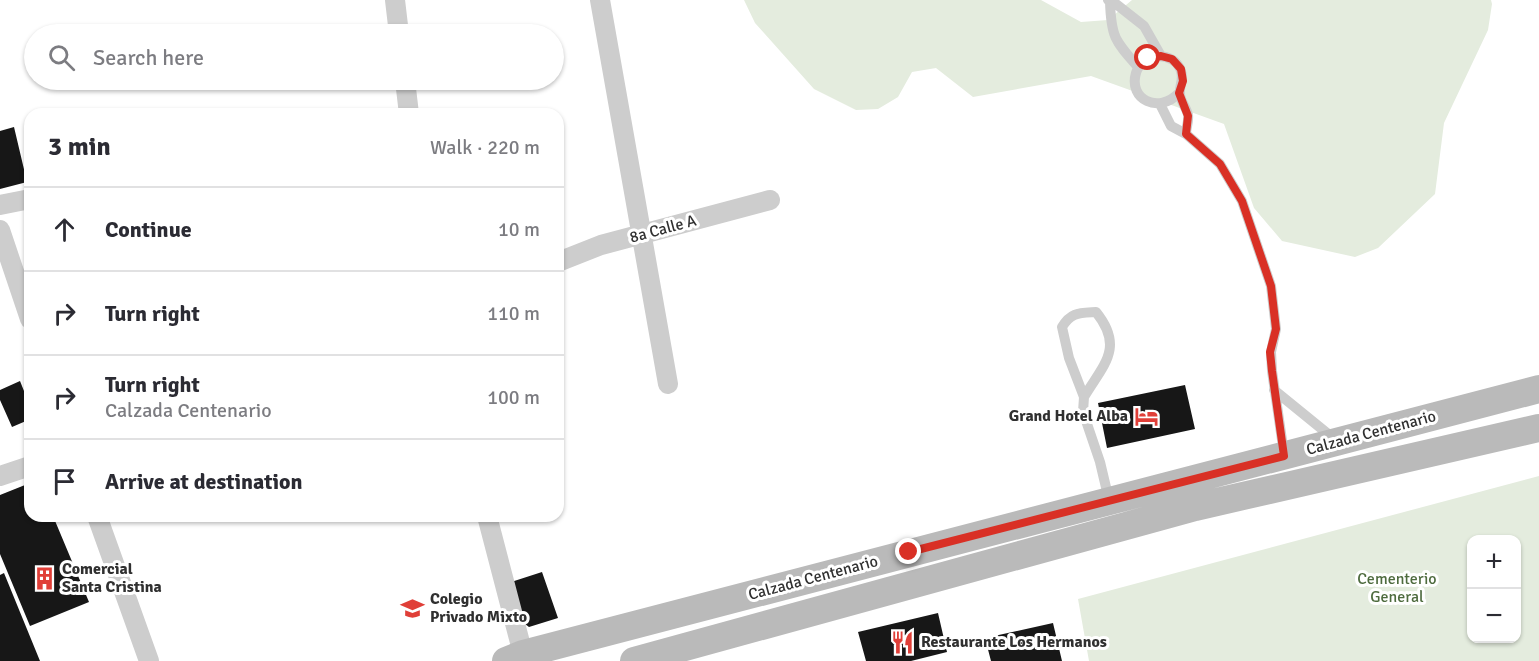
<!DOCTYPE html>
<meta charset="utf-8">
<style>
:root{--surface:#fff;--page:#f7f7f7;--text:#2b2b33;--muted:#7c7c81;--line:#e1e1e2}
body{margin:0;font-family:Signika,sans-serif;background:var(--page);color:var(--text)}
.controls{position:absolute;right:18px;bottom:18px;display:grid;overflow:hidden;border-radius:12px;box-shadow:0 2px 4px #0004}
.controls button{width:54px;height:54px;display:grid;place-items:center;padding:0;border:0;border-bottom:2px solid var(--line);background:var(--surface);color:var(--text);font:30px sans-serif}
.stop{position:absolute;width:18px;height:18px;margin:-14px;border:4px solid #d93025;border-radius:50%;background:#fff}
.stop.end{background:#d93025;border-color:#fff;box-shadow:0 2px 6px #0008}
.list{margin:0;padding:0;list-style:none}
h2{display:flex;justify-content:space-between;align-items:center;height:78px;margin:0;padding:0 24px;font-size:26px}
h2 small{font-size:20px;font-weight:400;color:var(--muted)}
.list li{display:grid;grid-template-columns:39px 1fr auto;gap:18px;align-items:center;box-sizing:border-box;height:84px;padding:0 24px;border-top:2px solid var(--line)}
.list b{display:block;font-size:22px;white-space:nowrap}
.list p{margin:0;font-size:20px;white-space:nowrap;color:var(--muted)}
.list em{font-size:20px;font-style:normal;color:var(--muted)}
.icon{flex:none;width:33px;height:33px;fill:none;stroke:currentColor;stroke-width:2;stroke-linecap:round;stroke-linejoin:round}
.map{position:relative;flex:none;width:1539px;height:661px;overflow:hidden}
.search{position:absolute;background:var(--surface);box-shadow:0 2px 4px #0004;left:24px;top:24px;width:540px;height:66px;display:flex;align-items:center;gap:15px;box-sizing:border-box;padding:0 21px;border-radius:33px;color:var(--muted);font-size:22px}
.panel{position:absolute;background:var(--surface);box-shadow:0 2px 4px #0004;left:24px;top:108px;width:540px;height:414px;border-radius:18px}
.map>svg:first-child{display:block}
.green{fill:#e4ecde;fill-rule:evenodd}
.building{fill:#171717}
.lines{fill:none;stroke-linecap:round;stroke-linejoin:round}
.service{stroke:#cdcdcd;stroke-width:10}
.minor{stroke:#cdcdcd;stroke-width:20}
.secondary{stroke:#bababa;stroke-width:28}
.route{stroke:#d93025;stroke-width:8}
.labels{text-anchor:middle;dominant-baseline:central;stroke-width:6;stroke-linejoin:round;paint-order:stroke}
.street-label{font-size:16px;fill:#303030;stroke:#fff}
.poi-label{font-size:16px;font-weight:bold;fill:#303030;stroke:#fff;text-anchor:start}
.park-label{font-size:16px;fill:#4e6b3e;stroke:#fff}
</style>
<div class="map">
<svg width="1539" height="661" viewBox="0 0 1539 661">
<rect width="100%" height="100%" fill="#fff"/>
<path class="green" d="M744 0H1041L1081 22 1108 20 1132 0H1491L1492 4 1488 30 1444 123 1435 194 1378 248 1355 257 1282 241 1254 208 1224 124 1091 76 973 97 936 68 912 72 898 97 878 109 856 110 814 89 755 23Z
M1539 476V661H1089L1078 599ZM1472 540H1516V638H1472Z"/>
<path class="building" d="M14 127 27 182 0 189V131Z
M20 381 30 406 26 421 12 427 0 400V390Z
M1185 385 1195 429 1107 448 1098 403Z
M30 483V516H53L89 602 30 626 0 554V495Z
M542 572 558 618 529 627 521 621 508 583Z
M4 573 40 661H0V575Z
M938 613 947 652 911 661H866L858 632Z
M1053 623 1062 661H991L985 638Z"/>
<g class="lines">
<path class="service" d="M1108 0 1110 1C1111 37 1115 41 1138 67
M1111 0 1144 26 1161 56
M1179 93C1159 114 1128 100 1136 73 1142 52 1174 50 1181 71 1184 80 1179 85 1180 94 1180 101 1187 108 1188 115 1189 121 1186 128 1186 134
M1160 104 1171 126 1186 134 1220 164 1242 201 1271 286 1276 329 1271 352 1272 371 1284 454
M1274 390 1333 438
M1084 397C1103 365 1125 348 1096 312 1079 313 1071 312 1062 327L1069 358 1084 397 1083 412 1100 462 1109 500"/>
<path class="minor" d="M395 0 399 34
M600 0 668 384
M405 80 409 114
M0 205 30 199
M0 230 30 319
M558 262 601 245 770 200
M0 476 30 466
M97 516 149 661
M487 516 523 654"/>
<path class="secondary" d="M506 661 523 654 1539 389
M634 661 1195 507 1539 428"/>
</g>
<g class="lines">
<path class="route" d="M909 552 1284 456 1272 371 1270 352 1276 329 1271 286 1242 201 1220 164 1186 134 1188 116 1179 93 1183 81 1181 69 1172 59 1161 56 1148 58"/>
</g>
<defs>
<symbol id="hotel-bare" viewBox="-9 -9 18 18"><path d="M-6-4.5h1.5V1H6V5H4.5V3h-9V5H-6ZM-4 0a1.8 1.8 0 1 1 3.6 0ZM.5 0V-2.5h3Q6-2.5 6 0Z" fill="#e03f38" stroke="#fff" stroke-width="2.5" paint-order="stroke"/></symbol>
<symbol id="building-bare" viewBox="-9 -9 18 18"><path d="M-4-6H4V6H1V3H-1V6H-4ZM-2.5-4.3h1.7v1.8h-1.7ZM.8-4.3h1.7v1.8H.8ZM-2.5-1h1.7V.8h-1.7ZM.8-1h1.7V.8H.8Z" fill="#e03f38" stroke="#fff" stroke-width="2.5" paint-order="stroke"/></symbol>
<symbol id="university-bare" viewBox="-9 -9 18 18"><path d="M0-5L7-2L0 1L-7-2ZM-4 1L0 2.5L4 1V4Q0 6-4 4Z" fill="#e03f38" stroke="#fff" stroke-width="2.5" paint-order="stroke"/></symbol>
<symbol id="restaurant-bare" viewBox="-9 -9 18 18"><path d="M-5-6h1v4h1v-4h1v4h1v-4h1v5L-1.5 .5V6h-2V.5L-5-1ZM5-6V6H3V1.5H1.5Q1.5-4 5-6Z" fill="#e03f38" stroke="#fff" stroke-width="2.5" paint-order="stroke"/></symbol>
</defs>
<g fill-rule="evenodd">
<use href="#hotel-bare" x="1130" y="400" width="33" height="33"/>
<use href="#building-bare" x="28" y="562" width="33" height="33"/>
<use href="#university-bare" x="396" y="592" width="33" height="33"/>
<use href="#restaurant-bare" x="886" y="626" width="33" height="33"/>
</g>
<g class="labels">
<g class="street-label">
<text transform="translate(663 229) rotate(-15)">8a Calle A</text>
<text transform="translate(1371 433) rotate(-15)">Calzada Centenario</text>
<text transform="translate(813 578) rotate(-15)">Calzada Centenario</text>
</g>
<g class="poi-label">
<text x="1128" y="416" text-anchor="end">Grand Hotel Alba</text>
<text x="62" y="569">Comercial<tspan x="62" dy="18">Santa Cristina</tspan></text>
<text x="430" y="599">Colegio<tspan x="430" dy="18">Privado Mixto</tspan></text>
<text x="921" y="642">Restaurante Los Hermanos</text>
</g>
<g class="park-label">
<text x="1397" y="579">Cementerio<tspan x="1397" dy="18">General</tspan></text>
</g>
</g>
</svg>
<div class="controls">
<button>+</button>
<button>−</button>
</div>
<div class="stop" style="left:1148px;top:58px"></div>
<div class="stop end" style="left:909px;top:552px"></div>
<div class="search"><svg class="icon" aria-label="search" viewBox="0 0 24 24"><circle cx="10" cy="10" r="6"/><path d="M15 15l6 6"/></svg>Search here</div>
<section class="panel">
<h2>3 min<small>Walk · 220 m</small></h2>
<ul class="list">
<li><svg class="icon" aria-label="ahead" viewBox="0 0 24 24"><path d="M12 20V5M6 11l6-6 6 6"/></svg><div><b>Continue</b></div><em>10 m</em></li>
<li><svg class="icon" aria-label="right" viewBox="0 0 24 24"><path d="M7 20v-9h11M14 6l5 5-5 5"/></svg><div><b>Turn right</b></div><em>110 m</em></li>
<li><svg class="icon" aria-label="right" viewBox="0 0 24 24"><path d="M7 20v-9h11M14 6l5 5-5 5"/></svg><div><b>Turn right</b><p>Calzada Centenario</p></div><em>100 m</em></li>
<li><svg class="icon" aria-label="arrive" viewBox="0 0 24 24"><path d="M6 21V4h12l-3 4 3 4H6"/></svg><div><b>Arrive at destination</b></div></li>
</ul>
</section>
</div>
